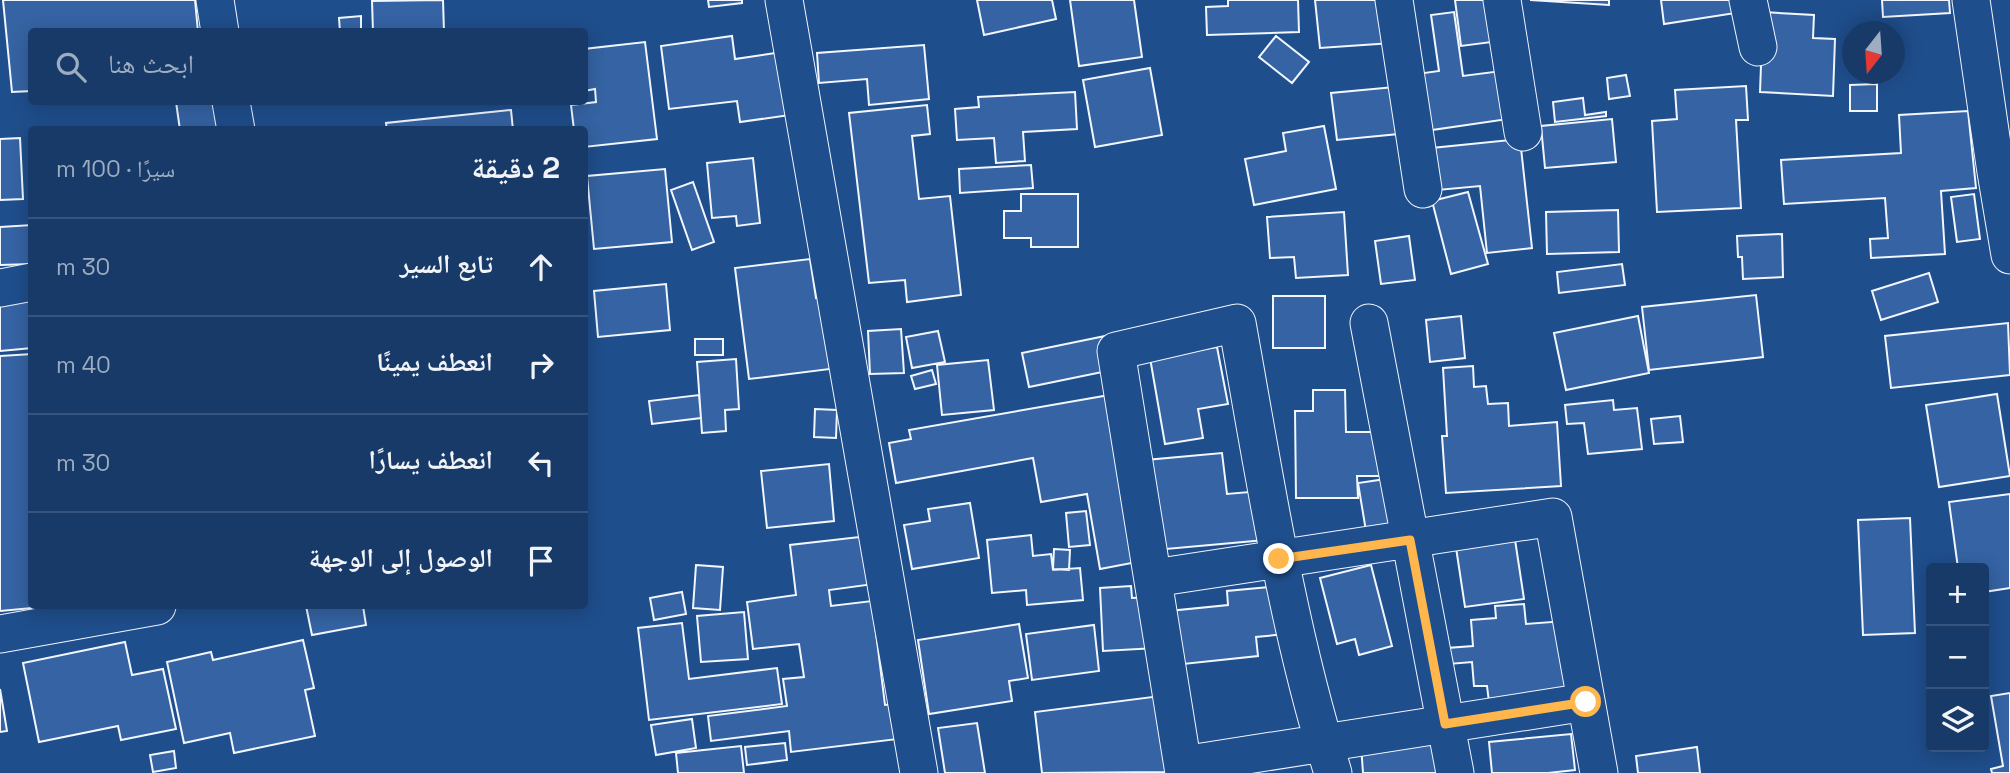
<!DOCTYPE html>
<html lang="ar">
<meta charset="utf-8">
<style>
:root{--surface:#173a69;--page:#20416f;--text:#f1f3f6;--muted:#9eadc0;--line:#36547d}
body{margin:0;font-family:"Space Grotesk","Noto Naskh Arabic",sans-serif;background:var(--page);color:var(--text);direction:rtl}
.controls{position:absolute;right:21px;bottom:21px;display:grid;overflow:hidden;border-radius:7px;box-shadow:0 4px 18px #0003}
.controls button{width:63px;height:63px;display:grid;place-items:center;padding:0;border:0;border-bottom:2px solid var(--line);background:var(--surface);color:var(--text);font:35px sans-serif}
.compass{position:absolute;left:1842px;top:21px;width:63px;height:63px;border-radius:50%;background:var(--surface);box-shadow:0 4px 18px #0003;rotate:197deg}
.stop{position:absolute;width:21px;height:21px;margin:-16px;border:5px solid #ffb74d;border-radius:50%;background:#fff}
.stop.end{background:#ffb74d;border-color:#fff;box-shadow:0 2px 7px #0008}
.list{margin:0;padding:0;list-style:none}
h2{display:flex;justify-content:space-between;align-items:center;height:91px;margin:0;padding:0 28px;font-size:30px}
h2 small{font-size:23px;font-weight:400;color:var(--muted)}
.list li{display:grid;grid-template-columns:46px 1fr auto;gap:21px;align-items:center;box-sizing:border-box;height:98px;padding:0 28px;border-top:2px solid var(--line)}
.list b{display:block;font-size:26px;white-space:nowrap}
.list em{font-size:23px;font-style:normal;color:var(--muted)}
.icon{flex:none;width:38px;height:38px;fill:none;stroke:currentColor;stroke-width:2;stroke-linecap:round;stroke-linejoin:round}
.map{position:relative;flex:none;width:2010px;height:773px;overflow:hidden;direction:ltr}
.search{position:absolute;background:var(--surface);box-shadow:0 4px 18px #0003;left:28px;top:28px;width:560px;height:77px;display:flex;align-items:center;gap:18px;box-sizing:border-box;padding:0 24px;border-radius:7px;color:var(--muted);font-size:26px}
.panel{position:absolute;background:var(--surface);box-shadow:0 4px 18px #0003;left:28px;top:126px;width:560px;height:483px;border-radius:7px;direction:rtl}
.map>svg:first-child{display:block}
.building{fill:#3563a3;stroke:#f2f6ff;stroke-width:2}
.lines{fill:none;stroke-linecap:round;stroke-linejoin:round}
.minor-casing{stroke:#f2f6ff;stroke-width:39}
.minor{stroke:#1f4e8c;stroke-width:37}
.route{stroke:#ffb74d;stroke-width:9}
</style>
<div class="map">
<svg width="2010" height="773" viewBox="0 0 2010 773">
<rect width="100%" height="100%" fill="#1f4e8c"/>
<path class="building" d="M3 0H195L198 32H32V91L12 92Z
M443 0 444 32H373L372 1Z
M708 0H742V3L709 7Z
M977 0H1052L1056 19 984 35Z
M1070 0H1134L1142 57 1079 66Z
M1228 0H1298L1299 32 1207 35 1206 7 1228 6Z
M1315 0H1389L1392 43 1320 48Z
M1455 0H1494L1500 41 1461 46Z
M1530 0H1609V5Z
M1661 0H1740L1742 12 1664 24Z
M1882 0H1949L1950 13 1883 17Z
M1454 12 1463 76 1509 70 1515 118 1425 131 1417 74 1439 71 1431 15Z
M1763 12 1814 15 1813 38 1835 39 1833 96 1760 92Z
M361 16V32H340L339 18Z
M732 36 735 59 789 51 797 114 740 122 737 101 669 109 661 46Z
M1276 36 1309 62 1292 83 1259 57Z
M645 42 657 139 584 147V130H574L571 105 596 102 595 89 584 91V49Z
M924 45 929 99 869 105 867 79 819 83 817 53Z
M1150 68 1162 135 1095 147 1083 80Z
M1626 75 1630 96 1609 99 1607 78Z
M1877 84V111H1850V85Z
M1405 86 1409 133 1337 140 1331 93Z
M1746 86 1748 120H1736L1741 208 1657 212 1652 121 1677 119 1675 90Z
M1075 92 1077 129 1023 132 1025 161 996 163 994 138 957 140 955 109 979 107 978 97Z
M1583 98 1585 115 1606 112V116L1555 122 1553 102Z
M176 102H217L220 130H180Z
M927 105 930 134 912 136 919 199 950 196 961 295 907 302 905 280 869 283 849 113Z
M511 110 513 130H387L386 123Z
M1968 111 1976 188 1941 191 1945 254 1871 258 1870 239 1888 238 1885 198 1784 204 1781 160 1901 153 1899 115Z
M1612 119 1616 162 1545 168 1541 126Z
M1324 126 1336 189 1254 205 1245 159 1286 151 1283 133Z
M20 138 23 199 0 200V139Z
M1520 139 1532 248 1487 253 1480 186 1427 191 1422 149Z
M753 158 760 223 737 226 736 216 712 218 707 163Z
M1031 165 1033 188 960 193 959 169Z
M665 169 672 242 594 249 587 176Z
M693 182 714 242 692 250 671 190Z
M1468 192 1488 264 1451 274 1432 201Z
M1021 194H1078V247H1031V238H1004V211H1021Z
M1974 194 1980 239 1957 242 1951 197Z
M1618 210 1619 252 1547 254 1546 212Z
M1344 212 1348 275 1296 278 1294 257 1270 258 1267 217Z
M32 225V264L0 265V227Z
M1782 234 1783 277 1743 279 1742 257H1738L1737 236Z
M1409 236 1415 280 1381 284 1375 241Z
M810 259 816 298 828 296 838 368 749 379 735 268Z
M1622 264 1625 285 1559 293 1557 272Z
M1929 273 1938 302 1881 320 1872 291Z
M666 284 670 330 598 337 594 291Z
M1756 295 1763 357 1649 370 1642 307Z
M1273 296H1325V348H1273Z
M31 299 32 348 0 351V303Z
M1461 316 1465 358 1430 362 1426 320Z
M1638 316 1649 373 1566 390 1554 333Z
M2008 323 2010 375 1891 388 1885 336Z
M901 329 904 373 870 374 868 331Z
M938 331 945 362 912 368 906 337Z
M1110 335 1117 369 1029 387 1022 353Z
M695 339H723V355H695Z
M1217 347 1228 404 1198 409 1203 438 1165 444 1150 358Z
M32 354V606H54L0 611V356Z
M736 359 739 409 725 410 726 431 702 433 697 362Z
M988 360 994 410 942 415 937 365Z
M1473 366 1474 387 1486 386 1488 404 1508 403 1509 426 1557 422 1561 486 1446 493 1442 436H1447L1443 368Z
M932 370 936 384 915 389 911 376Z
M1313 390H1345L1346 432H1382V476H1357L1358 498H1296L1295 411H1313Z
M1121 393 1137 562 1100 569 1087 494 1041 502 1033 458 896 483 889 443 911 439 909 430Z
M1997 394 2010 476 1939 487 1926 405Z
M699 395 701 418 652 424 649 401Z
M1613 400 1614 410 1637 408 1642 449 1588 454 1584 423 1567 424 1565 405Z
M815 409 837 410 836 438 814 437Z
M1680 416 1683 442 1654 444 1651 419Z
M1222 453 1227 494 1261 491 1265 540 1155 550 1146 460Z
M829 464 834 521 767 528 761 471Z
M1386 479 1393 526 1366 531 1358 483Z
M2010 494V588L1984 592V568H1958L1949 502Z
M970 503 979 558 912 569 904 525 930 521 928 509Z
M1086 511 1090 545 1069 547 1066 513Z
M1910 518 1915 633 1863 635 1858 520Z
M1514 533 1524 599 1465 607 1455 541Z
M1031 535 1033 556 1051 554 1053 570 1080 568 1083 600 1027 605 1026 590 992 593 987 540Z
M868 536 874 584 829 590 831 606 872 601 885 705 901 703 906 738 791 752 789 731 711 741 708 716 787 706 783 679 804 677 799 644 753 649 747 602 796 595 790 545Z
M1054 549 1070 550 1069 570 1053 569Z
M696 565 723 567 720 610 693 608Z
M1371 565 1392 646 1359 655 1355 639 1337 644 1320 578Z
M1131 586 1132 598 1153 597 1156 648 1103 651 1100 588Z
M1281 586 1286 634 1256 637 1258 656 1174 665 1169 611 1228 605 1227 591Z
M682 592 686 614 654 620 650 598Z
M1524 604 1526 624 1565 621 1571 696 1489 702 1487 686H1474L1472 662 1449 664 1447 648 1473 646 1471 620 1496 618 1495 606Z
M306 606H363L366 625 312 635Z
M744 612 748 659 701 662 697 616Z
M682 623 689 679 777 668 782 704 649 720 638 628Z
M1019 624 1028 678 1009 681 1012 701 929 714 918 640Z
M1094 625 1099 671 1032 680 1026 634Z
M303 640 314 688 305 690 315 736 234 753 230 733 184 743 167 662 211 652 213 660Z
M125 642 132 675 163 669 176 729 121 740 118 726 39 742 23 663Z
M0 689 7 731 0 732Z
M2010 693V773H1992L1991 769 2003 766 1991 696Z
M1160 696 1170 772 1042 773 1035 712Z
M692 719 696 748 656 755 651 725Z
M977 723 985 773H945L938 728Z
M1571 734 1575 770 1548 773H1492L1489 742Z
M1435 738 1438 773H1363L1361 745Z
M785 743 787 760 747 765 745 747Z
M741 746 744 773H678L676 753Z
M1697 747 1700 773H1638L1636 756Z
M174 751 176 768 153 772 150 755Z"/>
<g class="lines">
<defs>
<path id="minor" d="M215 0 220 32
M784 0 919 773
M1394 0 1423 189
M1502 0 1523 132
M1748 0 1758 47
M1971 0 1996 172 2010 255
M231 102 236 130
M0 288 32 282
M1369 323 1455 773
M1154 578 1553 517 1599 773
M0 634 157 606
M1183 765 1586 702
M1184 773 1116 351 1237 323C1264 473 1287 627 1333 773"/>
</defs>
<use href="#minor" class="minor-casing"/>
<use href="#minor" class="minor"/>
</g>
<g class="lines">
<path class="route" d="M1279 559 1410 540 1445 724 1586 702"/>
</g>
</svg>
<div class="controls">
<button>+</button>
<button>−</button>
<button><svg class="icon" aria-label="layers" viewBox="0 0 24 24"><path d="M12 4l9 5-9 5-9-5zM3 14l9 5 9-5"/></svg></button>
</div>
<svg class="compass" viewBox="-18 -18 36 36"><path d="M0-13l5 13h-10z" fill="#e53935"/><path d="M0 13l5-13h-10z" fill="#9eadc0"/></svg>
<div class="stop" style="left:1586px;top:702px"></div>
<div class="stop end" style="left:1279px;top:559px"></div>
<div class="search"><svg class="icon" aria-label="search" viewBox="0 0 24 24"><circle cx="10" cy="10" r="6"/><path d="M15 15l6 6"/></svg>ابحث هنا</div>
<section class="panel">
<h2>2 دقيقة<small>سيرًا · 100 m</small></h2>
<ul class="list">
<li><svg class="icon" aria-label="ahead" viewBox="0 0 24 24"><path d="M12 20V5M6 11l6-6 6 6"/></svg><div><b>تابع السير</b></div><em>30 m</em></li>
<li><svg class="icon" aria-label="right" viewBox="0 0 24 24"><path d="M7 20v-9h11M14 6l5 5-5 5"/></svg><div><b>انعطف يمينًا</b></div><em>40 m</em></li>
<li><svg class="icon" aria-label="left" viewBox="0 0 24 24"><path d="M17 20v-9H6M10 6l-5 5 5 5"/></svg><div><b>انعطف يسارًا</b></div><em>30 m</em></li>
<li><svg class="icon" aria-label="arrive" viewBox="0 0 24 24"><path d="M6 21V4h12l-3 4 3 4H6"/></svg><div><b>الوصول إلى الوجهة</b></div></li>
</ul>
</section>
</div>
